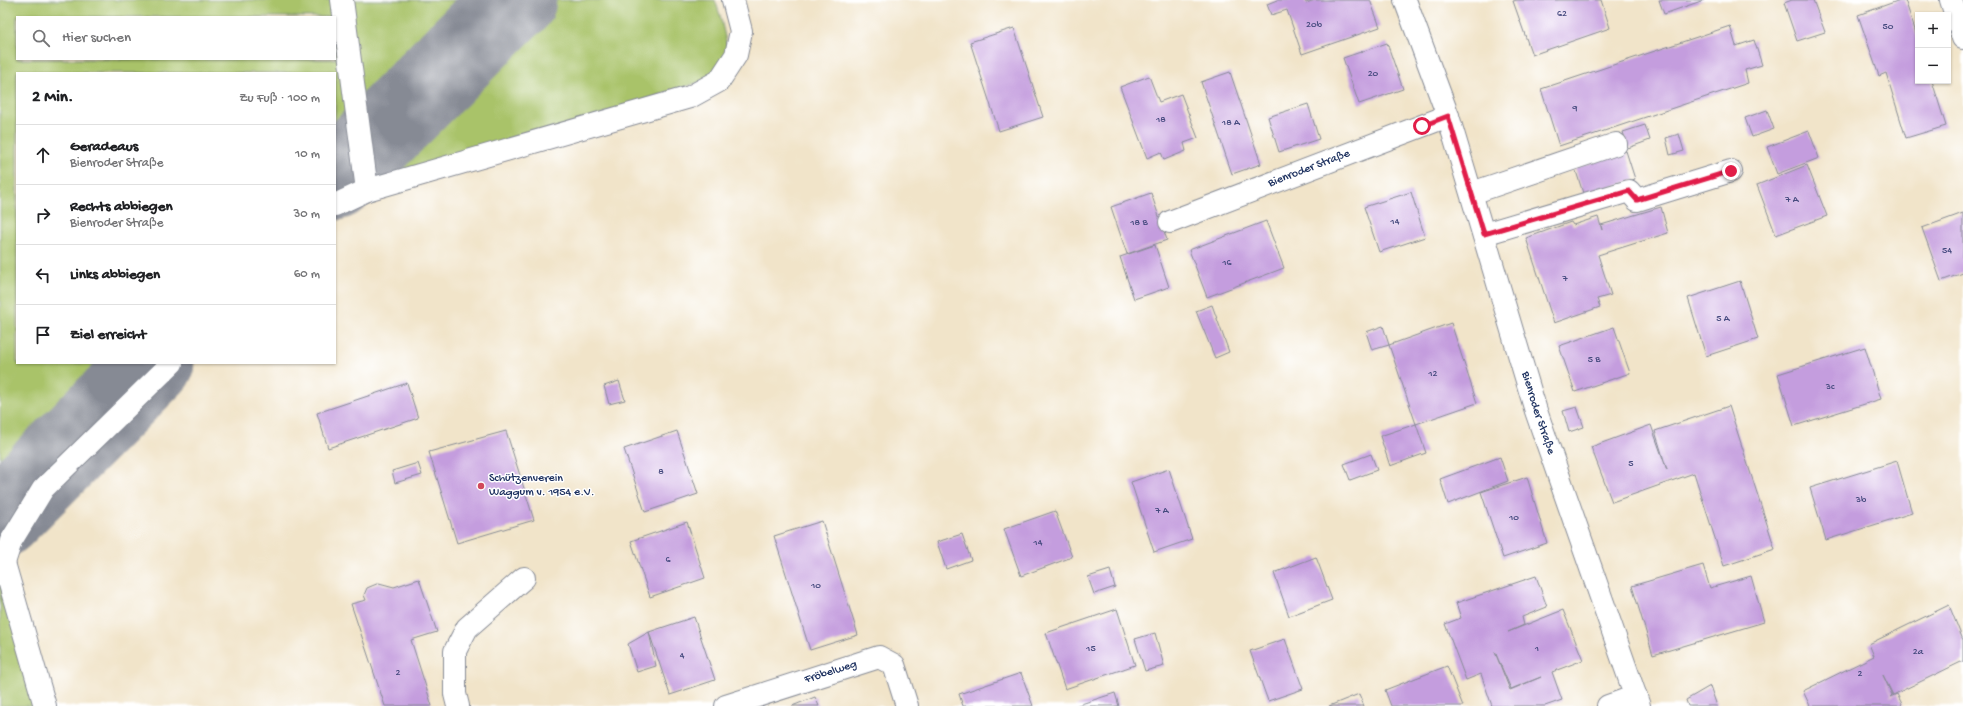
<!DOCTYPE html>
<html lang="de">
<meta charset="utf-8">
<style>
:root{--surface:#fff;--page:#f6f6f6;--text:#202124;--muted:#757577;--line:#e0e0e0}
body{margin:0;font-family:"Gochi Hand",sans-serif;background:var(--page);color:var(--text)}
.controls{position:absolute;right:12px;top:12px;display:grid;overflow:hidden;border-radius:0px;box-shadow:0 1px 3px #0004}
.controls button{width:36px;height:36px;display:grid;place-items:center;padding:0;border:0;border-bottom:1px solid var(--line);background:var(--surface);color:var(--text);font:20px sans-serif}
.stop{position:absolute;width:12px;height:12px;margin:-9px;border:3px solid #e11d48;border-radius:50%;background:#fff}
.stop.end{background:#e11d48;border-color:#fff;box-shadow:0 1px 4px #0008}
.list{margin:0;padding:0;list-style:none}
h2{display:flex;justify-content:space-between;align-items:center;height:52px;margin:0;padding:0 16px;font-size:17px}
h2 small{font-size:13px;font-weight:400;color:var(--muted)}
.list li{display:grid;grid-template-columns:26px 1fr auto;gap:12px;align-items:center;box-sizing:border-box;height:60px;padding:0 16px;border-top:1px solid var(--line)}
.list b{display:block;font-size:15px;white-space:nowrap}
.list p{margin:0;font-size:13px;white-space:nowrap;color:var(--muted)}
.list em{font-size:13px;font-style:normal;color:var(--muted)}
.icon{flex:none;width:22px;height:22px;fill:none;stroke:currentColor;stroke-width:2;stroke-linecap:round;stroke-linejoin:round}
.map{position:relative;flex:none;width:1963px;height:706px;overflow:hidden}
.search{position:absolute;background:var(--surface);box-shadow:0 1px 3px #0004;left:16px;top:16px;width:320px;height:44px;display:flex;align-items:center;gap:10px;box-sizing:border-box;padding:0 14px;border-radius:0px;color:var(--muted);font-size:15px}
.panel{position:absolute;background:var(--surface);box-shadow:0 1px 3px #0004;left:16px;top:72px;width:320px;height:292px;border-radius:0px}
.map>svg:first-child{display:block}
.green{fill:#a9c369;stroke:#627964;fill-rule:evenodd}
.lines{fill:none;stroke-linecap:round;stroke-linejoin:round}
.taxiway{stroke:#868a94;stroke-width:83}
.building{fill:#c49dde;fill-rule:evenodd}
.minor-casing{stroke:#868a94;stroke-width:24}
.minor{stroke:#fff;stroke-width:22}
.route{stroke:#e11d48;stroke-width:5}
.poi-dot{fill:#d1495b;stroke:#fff;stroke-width:1.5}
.labels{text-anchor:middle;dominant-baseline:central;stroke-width:3;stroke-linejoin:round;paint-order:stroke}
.number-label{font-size:10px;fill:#454a7e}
.street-label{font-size:12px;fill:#1b2f5e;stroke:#fff}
.poi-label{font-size:12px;fill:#1b2f5e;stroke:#fff;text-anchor:start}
</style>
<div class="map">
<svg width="1963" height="706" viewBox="0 0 1963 706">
<rect width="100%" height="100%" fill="#fff"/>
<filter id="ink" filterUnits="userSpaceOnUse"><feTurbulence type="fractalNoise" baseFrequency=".025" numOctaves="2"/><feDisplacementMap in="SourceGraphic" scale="8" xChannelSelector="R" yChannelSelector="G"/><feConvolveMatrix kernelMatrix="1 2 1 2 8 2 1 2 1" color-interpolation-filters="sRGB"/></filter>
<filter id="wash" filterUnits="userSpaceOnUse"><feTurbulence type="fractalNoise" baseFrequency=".012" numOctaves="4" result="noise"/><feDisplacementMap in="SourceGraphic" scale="16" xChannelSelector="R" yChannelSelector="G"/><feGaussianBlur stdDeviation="0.9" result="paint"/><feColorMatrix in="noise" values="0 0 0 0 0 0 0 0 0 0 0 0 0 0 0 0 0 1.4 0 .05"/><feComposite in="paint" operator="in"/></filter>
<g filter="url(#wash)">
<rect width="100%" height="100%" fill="#f1e4c9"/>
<path class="green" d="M0 0H715L720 15 728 50 715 77 335 201V73H17V363H161L0 551ZM17 17H335V59H17Z
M0 575 35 706H0Z"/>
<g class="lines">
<path class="taxiway" d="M335 179 512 1 515 0
M0 517 153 363"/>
</g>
<g id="blocks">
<path class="building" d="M1277 0H1305L1306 3 1315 0H1370L1380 27 1302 54 1287 10 1271 15 1267 4Z
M1517 0H1601L1610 28 1532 55 1513 1Z
M1659 0H1704L1664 14Z
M1792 0H1813L1825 32 1797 41 1784 3Z
M1900 0H1905L1918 39V81H1932L1946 126 1906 138 1886 73 1879 76 1858 15Z
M1730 26 1736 46 1754 40 1762 65 1745 70 1748 83 1559 146 1541 89Z
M1014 28 1043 117 999 131 970 42Z
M1387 43 1403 89 1359 104 1343 58Z
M1230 72 1261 164 1232 174 1201 82Z
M1149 76 1159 102 1181 94 1198 138 1184 143 1186 151 1164 160 1161 152 1147 158 1120 87Z
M1308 104 1319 139 1279 152 1268 117Z
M1767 110 1774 129 1752 137 1745 118Z
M1645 125 1650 140 1628 148 1623 132Z
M1809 131 1819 158 1777 174 1767 147Z
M1679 134 1684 151 1670 155 1666 138Z
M1626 151 1635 179 1584 196 1575 168Z
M1807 165 1827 216 1776 235 1757 185Z
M1411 192 1425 237 1379 252 1364 207Z
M1151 193 1167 240 1127 254 1111 207Z
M1661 207 1668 233 1598 255 1611 295 1597 299 1600 307 1554 323 1526 238 1571 222 1573 225 1598 217 1602 230 1601 225Z
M1963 213V273L1941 281 1922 228Z
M1266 221 1284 268 1207 297 1189 250Z
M1155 245 1169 287 1134 299 1120 257Z
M1740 281 1758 339 1706 356 1688 298Z
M1212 305 1229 352 1215 358 1196 311Z
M1451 323 1477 403 1416 424 1389 345Z
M1383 326 1389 345 1372 350 1366 332Z
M1614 327 1630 373 1575 392 1559 346Z
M1865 347 1881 399 1794 426 1778 374Z
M619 381 625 400 609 404 604 386Z
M407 383 418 418 328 448 317 413Z
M1729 406 1775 549 1724 566 1694 473 1612 502 1591 447 1651 425 1667 470 1655 431Z
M1577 407 1584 427 1569 432 1563 411Z
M1416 424 1426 453 1390 466 1380 436Z
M506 431 534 520 457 543 429 452Z
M677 431 698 494 645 512 624 449Z
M1371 454 1377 470 1350 480 1344 464Z
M1500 457 1508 481 1448 504 1440 479Z
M1897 461 1912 513 1826 540 1810 488Z
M418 463 422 475 395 483 392 471Z
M1169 469 1192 539 1154 552 1131 482Z
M1527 477 1547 543 1503 558 1481 492Z
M1055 511 1072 557 1021 576 1004 529Z
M822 521 858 635 810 650 774 536Z
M687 522 705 578 650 597 631 541Z
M962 534 971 560 946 569 937 542Z
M1316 557 1332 600 1289 616 1274 573Z
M1703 565 1710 588 1751 576 1764 622 1653 655 1632 586Z
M1110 570 1115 587 1094 594 1088 577Z
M1536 576 1547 607 1522 617 1524 625 1508 632 1563 610 1583 660 1552 672 1562 700 1545 706H1492L1481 674 1466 680 1445 624 1461 618 1456 603ZM1495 652 1511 689 1541 677 1510 690Z
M419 579 437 632 411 640 432 706H385L351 604 366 600 364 595 367 588 379 583 394 587Z
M1949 605 1963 640V661L1893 695 1883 675 1892 695 1890 697 1897 694 1902 704 1900 706H1810L1803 691 1874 656 1869 644Z
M1117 609 1135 665 1065 689 1046 633Z
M694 617 715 680 670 695 649 632Z
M649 632 656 666 637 672 628 644Z
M1155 633 1164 666 1145 671 1135 639Z
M1285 639 1303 689 1268 701 1250 651Z
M1447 666 1463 706H1391L1385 690Z
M1021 673 1033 706H963L959 694Z
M1710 686 1717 706H1688L1686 700Z
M1115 693 1119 706H1075Z
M1359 694 1364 706H1329Z
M815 697 819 706H792Z"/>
</g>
</g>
<g filter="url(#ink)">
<use href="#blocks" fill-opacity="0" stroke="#868a94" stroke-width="1"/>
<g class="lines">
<defs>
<g id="minor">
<path d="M342 0 367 190 690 97 719 81 736 55 741 31 733 0"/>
<path id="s1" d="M1405 0 1448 116 1536 411 1639 706"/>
<path d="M1951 0 1963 38"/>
<path d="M1472 193 1616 144"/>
<path d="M335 205 367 190"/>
<path id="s2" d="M1170 222 1448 116"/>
<path d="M1484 234 1629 191 1637 200 1731 171"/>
<path d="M4 563 45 706"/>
<path d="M0 575 11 541 43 489 172 363"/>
<path d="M458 706 455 694V651L467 628 524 578"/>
<path id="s3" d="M726 706 879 657 894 665 907 706"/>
<path d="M1608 706 1636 696"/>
</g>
</defs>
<use href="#minor" class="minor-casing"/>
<use href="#minor" class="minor"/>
</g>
</g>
<g class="lines" filter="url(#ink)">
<path class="route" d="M1422 126 1448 116 1484 234 1629 191 1637 200 1731 171"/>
</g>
<circle class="poi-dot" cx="481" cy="486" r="4"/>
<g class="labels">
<g class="number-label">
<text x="1562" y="14">62</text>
<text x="1314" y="25">20b</text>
<text x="1888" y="27">50</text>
<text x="1373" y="74">20</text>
<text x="1575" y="109">9</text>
<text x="1161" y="120">18</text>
<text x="1231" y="123">18 A</text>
<text x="1792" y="200">7 A</text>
<text x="1395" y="222">14</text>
<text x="1139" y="223">18 B</text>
<text x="1947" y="251">54</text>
<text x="1227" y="263">16</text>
<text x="1565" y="279">7</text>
<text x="1723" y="319">5 A</text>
<text x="1594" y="360">5 B</text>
<text x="1433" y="374">12</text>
<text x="1830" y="387">3c</text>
<text x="1631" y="464">5</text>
<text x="661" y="472">8</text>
<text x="1861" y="500">3b</text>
<text x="1162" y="511">7 A</text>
<text x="1514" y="518">10</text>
<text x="1038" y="543">14</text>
<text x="668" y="560">6</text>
<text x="816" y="586">10</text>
<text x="1091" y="649">15</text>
<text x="1537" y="649">1</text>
<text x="1918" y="652">2a</text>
<text x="682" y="656">4</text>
<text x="398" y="673">2</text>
<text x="1860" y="674">2</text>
</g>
<g class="street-label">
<text stroke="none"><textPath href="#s2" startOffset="149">Bienroder Straße</textPath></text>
<text stroke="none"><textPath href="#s1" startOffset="434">Bienroder Straße</textPath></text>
<text stroke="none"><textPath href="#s3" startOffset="110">Fröbelweg</textPath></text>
</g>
<g class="poi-label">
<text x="489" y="479">Schützenverein<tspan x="489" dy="14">Waggum v. 1954 e.V.</tspan></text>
</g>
</g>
</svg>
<div class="controls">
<button>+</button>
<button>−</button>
</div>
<div class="stop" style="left:1422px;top:126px"></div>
<div class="stop end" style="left:1731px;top:171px"></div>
<div class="search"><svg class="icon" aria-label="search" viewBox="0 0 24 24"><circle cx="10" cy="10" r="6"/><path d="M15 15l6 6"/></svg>Hier suchen</div>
<section class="panel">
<h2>2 Min.<small>Zu Fuß · 100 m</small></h2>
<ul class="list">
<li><svg class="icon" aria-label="ahead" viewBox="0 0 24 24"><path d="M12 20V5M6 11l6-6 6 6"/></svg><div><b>Geradeaus</b><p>Bienroder Straße</p></div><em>10 m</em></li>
<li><svg class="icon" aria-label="right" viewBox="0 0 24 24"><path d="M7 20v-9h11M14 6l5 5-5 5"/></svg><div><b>Rechts abbiegen</b><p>Bienroder Straße</p></div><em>30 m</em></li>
<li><svg class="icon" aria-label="left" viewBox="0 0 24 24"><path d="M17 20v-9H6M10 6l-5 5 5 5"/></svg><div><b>Links abbiegen</b></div><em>60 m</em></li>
<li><svg class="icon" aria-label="arrive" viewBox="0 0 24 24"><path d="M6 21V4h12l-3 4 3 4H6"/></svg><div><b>Ziel erreicht</b></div></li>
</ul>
</section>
</div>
